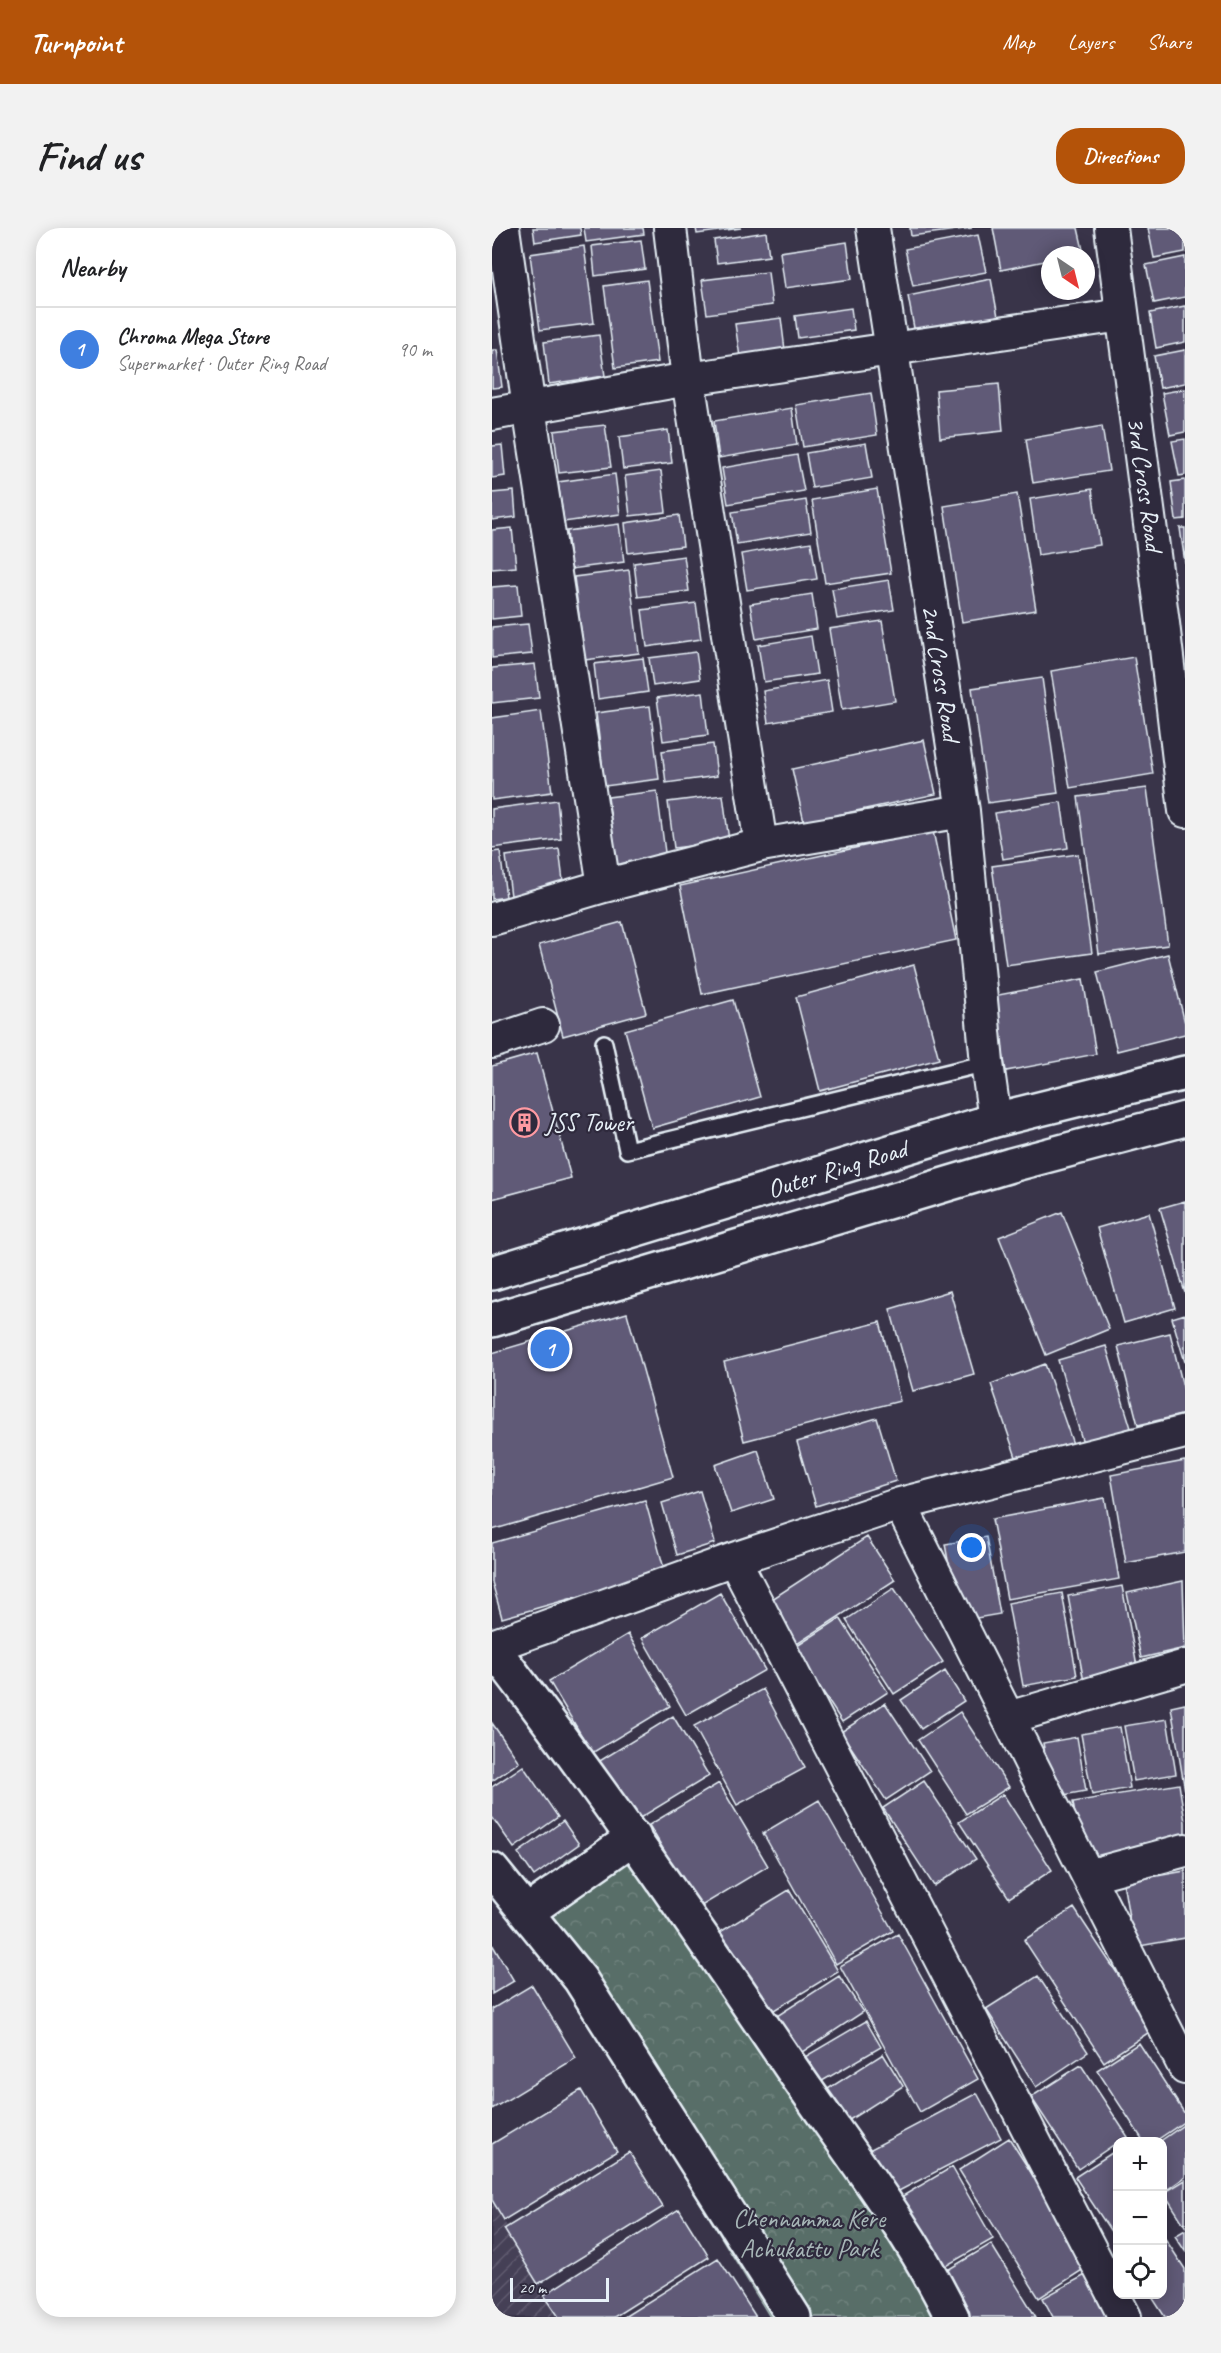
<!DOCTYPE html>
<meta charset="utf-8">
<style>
:root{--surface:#fff;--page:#f2f2f2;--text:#202124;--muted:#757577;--line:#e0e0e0;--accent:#b45309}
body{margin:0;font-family:Caveat,sans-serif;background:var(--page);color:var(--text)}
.controls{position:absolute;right:18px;bottom:18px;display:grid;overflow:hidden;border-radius:12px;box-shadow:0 3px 15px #0003}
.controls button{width:54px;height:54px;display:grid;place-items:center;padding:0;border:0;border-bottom:2px solid var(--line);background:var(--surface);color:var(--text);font:30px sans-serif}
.compass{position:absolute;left:549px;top:18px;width:54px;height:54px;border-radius:50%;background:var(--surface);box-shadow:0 3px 15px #0003;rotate:145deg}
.scale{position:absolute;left:18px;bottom:15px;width:99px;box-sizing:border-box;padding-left:6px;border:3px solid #e8f1f8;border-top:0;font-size:16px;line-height:21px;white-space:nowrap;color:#e8f1f8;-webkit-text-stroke:4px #2f2a3d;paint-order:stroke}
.you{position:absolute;left:480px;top:1320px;width:21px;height:21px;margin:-15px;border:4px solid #fff;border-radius:50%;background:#1a73e8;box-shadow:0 0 0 9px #1a73e833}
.badge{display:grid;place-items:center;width:39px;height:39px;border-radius:50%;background:var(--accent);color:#fff;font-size:20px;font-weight:700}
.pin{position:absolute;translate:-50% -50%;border:3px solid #fff;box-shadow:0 2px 6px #0006}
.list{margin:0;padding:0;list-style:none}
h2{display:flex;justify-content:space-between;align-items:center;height:78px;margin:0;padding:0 24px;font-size:26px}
h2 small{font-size:20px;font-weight:400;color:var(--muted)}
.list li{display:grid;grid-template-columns:39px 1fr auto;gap:18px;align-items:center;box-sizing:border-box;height:84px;padding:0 24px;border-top:2px solid var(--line)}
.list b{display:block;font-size:22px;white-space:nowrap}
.list p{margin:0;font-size:20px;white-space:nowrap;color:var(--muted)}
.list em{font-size:20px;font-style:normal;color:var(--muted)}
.icon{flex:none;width:33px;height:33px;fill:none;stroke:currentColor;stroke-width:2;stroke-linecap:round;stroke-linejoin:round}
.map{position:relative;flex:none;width:693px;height:2089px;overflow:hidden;border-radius:24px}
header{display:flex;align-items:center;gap:36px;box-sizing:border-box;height:84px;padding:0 30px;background:var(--accent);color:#fff}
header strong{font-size:28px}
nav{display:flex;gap:33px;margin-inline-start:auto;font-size:21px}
.intro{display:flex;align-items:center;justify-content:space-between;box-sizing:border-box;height:144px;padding:0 36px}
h1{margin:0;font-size:42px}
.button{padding:15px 27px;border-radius:24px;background:var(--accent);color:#fff;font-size:21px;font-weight:700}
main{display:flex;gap:36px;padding:0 36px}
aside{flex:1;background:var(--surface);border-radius:24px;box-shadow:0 3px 15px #0003}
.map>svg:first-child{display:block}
.industrial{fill:url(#industrial-furrows)}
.park{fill:url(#park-crowns);stroke:#a0b0b0;stroke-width:1.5}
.building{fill:#605a77;stroke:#e8f1f8;stroke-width:1.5}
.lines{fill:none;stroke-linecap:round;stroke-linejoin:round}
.lane-casing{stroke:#e8f1f8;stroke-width:20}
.street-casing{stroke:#e8f1f8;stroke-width:36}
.secondary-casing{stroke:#e8f1f8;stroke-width:38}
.highway-casing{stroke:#e8f1f8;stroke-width:38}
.lane{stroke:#2f2a3d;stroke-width:15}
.street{stroke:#2f2a3d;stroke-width:32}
.secondary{stroke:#2f2a3d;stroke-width:33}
.highway{stroke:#2f2a3d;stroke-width:33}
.labels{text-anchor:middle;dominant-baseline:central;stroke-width:4.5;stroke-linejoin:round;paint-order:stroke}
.street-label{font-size:26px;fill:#e8f1f8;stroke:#2f2a3d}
.poi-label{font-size:26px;fill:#e8f1f8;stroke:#2f2a3d;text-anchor:start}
.park-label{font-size:26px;fill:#a7b6b7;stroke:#2f2a3d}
</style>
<header>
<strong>Turnpoint</strong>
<nav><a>Map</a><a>Layers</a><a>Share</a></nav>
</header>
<div class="intro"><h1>Find us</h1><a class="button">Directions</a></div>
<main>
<aside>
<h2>Nearby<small></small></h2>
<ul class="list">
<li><span class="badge" style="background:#3f7fe0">1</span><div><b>Chroma Mega Store</b><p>Supermarket · Outer Ring Road</p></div><em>90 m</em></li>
</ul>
</aside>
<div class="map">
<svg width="693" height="2089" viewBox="0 0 693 2089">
<defs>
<pattern id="industrial-furrows" width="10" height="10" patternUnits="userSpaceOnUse" patternTransform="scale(1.5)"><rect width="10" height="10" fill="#453f57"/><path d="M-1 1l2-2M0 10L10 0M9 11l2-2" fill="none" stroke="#605b70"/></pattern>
<pattern id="park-crowns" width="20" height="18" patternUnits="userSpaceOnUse" patternTransform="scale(1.5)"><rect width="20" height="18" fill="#586e68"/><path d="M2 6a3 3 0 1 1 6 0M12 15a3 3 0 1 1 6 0" fill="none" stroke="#70837e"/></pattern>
</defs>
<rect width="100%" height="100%" fill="#393449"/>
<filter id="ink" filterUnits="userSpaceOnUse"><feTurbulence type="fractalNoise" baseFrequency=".0167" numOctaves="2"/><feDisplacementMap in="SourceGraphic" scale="12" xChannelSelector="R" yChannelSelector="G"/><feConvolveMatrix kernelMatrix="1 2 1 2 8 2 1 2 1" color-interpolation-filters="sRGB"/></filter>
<g filter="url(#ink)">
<path class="industrial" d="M0 1974 71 2089H0Z"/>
<path class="park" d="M115 1611H147L455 2089H278L34 1689 46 1660 76 1631Z"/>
<path class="building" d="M41 0H88L89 7 43 14Z
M92 0H151L152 6 94 14Z
M204 0H249L205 6Z
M418 0H480L419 8Z
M501 0H586L592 26 558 27V32L509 42Z
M656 0H693V24L662 30Z
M274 4 277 28 225 35 222 12Z
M486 7 494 44 421 58 413 21Z
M149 12 153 41 103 48 100 18Z
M355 14 360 51 293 60 288 24Z
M92 18 102 95 48 102 38 26Z
M693 29V69L662 75 654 37Z
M276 44 280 77 215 86 210 52Z
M499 51 508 99 425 116 416 68Z
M155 52 166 134 123 140 112 58Z
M693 78V114L664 120 658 85Z
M359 80 362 102 306 110 303 88Z
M289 90 293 122 248 129 243 96Z
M107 107 113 148 57 156 52 114Z
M0 122H5L10 159 0 160Z
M693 122V155L668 160 662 128Z
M507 156 511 203 448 210 444 162Z
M693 161V204L678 207 670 165Z
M379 165 385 207 311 219 304 177Z
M300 180 305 217 227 230 222 193Z
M113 197 119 239 67 245 62 203Z
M610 198 617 243 541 255 534 211Z
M176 202 180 235 131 241 127 209Z
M693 211V247L687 248 680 213Z
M374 215 380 250 320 260 314 225Z
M10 217 13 248 0 250V218Z
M305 227 312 263 236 276 230 240Z
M169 243 174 284 138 288 133 248Z
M123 246 128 286 72 294 66 254Z
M693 252V291L684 292 679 254Z
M385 261 399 345 333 355 320 272Z
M600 261 608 317 546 327 538 271Z
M22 263 24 289 0 292V265Z
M525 266 544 382 470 394 452 278Z
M314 272 319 304 245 316 240 284Z
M187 287 191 318 136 325 133 295Z
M127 296 132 334 79 341 75 303Z
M20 300 24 339 0 341V302Z
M688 300H693V335Z
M319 314 325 351 255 362 249 326Z
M192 328 197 363 146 369 142 335Z
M137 342 147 425 93 432 82 349Z
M397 352 402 382 345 391 340 361Z
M26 357 29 388 0 391V359Z
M320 366 325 401 264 411 258 376Z
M204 375 209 411 155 419 150 382Z
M390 393 403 473 350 482 337 401Z
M36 396 40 426 0 430V399Z
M319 408 325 446 272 454 266 417Z
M204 424 208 451 161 458 157 430Z
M642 429 661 546 578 560 559 443Z
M151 430 156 464 106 471 102 436Z
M43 436 47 470 0 475V440Z
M550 450 566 565 496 575 480 460Z
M335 452 340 484 276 495 271 463Z
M211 464 216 507 171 513 165 470Z
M158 478 167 551 113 558 104 485Z
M49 483 60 564 0 572V490Z
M432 512 444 566 312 594 300 541Z
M221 516 225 548 174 555 170 523Z
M655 560 676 717 607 726 586 569Z
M165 563 174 632 125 638 116 569Z
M231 567 237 613 182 620 176 574Z
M65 572 69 611 0 620V581Z
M569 574 576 620 511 631 503 585Z
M441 603 464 712 210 766 188 658Z
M67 621 72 661 19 668 14 628Z
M8 623 14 669 0 671V624Z
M586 626 600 725 514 737 500 638Z
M130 694 154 785 71 808 47 717Z
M676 726 693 795V806L625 823 605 744Z
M422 737 447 831 328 863 304 769Z
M591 751 604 826 514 843 501 768Z
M241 772 268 869 160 900 133 802Z
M45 825 79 950 0 971V838Z
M693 973V1065L668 980Z
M570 984 617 1101 554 1127 507 1009Z
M657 985 683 1080 632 1095 605 1000Z
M458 1063 482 1146 421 1163 398 1081Z
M135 1085 181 1249 0 1302V1125Z
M693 1086V1134L680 1090Z
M388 1094 408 1173 252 1213 232 1134Z
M678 1105 693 1167V1186L646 1197 626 1118Z
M614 1118 639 1200 591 1215 566 1132Z
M553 1136 581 1216 526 1235 499 1156Z
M385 1190 404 1253 324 1278 305 1214Z
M266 1222 282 1271 239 1285 223 1237Z
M693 1233V1324L634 1335 619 1247Z
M208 1263 223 1315 185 1327 170 1275Z
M613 1270 627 1351 515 1371 500 1291Z
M153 1272 173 1344 10 1390 0 1354V1315Z
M375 1309 403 1352 305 1416 277 1373Z
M494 1309 508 1386 467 1393 453 1316Z
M691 1353 693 1420 649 1430 635 1365Z
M630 1358 646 1444 592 1454 576 1368Z
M402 1360 451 1434 402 1466 354 1392Z
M228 1365 273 1442 194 1487 150 1410Z
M570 1365 585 1448 531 1458 516 1375Z
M348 1390 396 1464 350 1494 302 1420Z
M136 1406 178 1478 100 1525 57 1453Z
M453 1443 472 1473 429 1501 409 1472Z
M271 1461 313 1540 245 1577 202 1498Z
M393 1475 438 1543 394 1572 349 1504Z
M693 1476V1563L679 1479Z
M468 1484 517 1559 474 1586 426 1512Z
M181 1488 217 1548 143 1593 106 1534Z
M675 1491 684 1546 642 1553 632 1498Z
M0 1495 27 1534 0 1553Z
M628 1499 638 1560 600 1567 589 1506Z
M585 1509 594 1563 561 1569 551 1515Z
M31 1538 66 1589 22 1620 0 1589V1559Z
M432 1553 484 1631 442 1658 391 1580Z
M227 1555 276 1638 206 1680 157 1597Z
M687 1556 693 1594V1615L590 1632 581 1574Z
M511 1566 560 1642 517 1670 467 1594Z
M327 1572 401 1703 344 1736 271 1605Z
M71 1593 87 1616 42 1648 26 1625Z
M693 1643V1710L642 1719 631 1654Z
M297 1662 346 1743 269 1790 220 1709Z
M582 1680 662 1801 612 1834 532 1712Z
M406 1706 486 1851 428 1884 348 1738Z
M0 1716 22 1753 0 1766Z
M347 1748 371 1784 298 1832 274 1795Z
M546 1748 596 1824 544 1859 494 1781Z
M40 1757 84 1830 0 1881V1781Z
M374 1793 389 1819 325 1856 311 1830Z
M647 1815 693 1886V1893L662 1914H652L605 1842Z
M391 1826 411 1858 351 1896 331 1864Z
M589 1837 636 1909 626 1914 586 1941 539 1869Z
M89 1862 125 1923 12 1992 0 1972V1916Z
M485 1865 509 1910 401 1966 377 1922Z
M693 1896V1949L676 1961 670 1953V1914H667Z
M517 1910 598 2037 547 2070 467 1942Z
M626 1921V2014L583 1949Z
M137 1924 171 1979 46 2056 12 2001Z
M460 1939 501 2011 450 2040 409 1969Z
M693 1952V1998L672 1965Z
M187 1981 217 2029 122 2089H67L52 2067Z
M693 2002V2023L683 2008Z
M670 2006 693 2041V2089H673L658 2066H670Z
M499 2016 544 2089H473L447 2047Z
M226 2030 264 2089H132Z
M597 2045 621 2089H561L551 2070Z"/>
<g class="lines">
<defs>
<path id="lane" d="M112 815 135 922 495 835"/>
<path id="street" d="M11 0 37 180 112 658
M178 0 196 151 269 617
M381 0 471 583 495 835 503 892
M619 0 671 395 693 583
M0 186 196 151 630 87
M0 691 112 658 269 617 471 583
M0 814 51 797
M408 1276 693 1840
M242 1331 633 2089
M0 1418 242 1331 408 1276 693 1204
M516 1490 693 1438
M596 1648 693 1622"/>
<path id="secondary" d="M0 1419C106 1556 203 1698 300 1841 354 1920 419 2003 460 2089
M0 1642 88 1751 302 2089
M35 1684 142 1609"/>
<path id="highway" d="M0 1045 503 892 693 845
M0 1092 519 937 693 891"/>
</defs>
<use href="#lane" class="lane-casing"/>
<use href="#street" class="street-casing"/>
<use href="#secondary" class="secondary-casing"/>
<use href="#highway" class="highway-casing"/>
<use href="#lane" class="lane"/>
<use href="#street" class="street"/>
<use href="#secondary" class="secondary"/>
<use href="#highway" class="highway"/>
</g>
</g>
<defs>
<symbol id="building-ring" viewBox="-11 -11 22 22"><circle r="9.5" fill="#2f2a3d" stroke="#ff9aa2" stroke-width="1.5"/><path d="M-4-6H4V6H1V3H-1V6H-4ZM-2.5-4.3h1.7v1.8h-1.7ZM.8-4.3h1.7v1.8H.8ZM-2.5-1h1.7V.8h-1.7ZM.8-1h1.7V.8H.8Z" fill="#ff9aa2"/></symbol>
</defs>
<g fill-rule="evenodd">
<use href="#building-ring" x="16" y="878" width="33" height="33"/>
</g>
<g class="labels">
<g class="street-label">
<text transform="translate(653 256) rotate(82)">3rd Cross Road</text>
<text transform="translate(449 445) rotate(81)">2nd Cross Road</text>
<text transform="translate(345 941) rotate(-17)">Outer Ring Road</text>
</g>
<g class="poi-label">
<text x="53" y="894">JSS Tower</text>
</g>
<g class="park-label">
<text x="317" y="1990">Chennamma Kere<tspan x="317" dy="30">Achukattu Park</tspan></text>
</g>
</g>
</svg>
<div class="controls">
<button>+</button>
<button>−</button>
<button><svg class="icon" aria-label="locate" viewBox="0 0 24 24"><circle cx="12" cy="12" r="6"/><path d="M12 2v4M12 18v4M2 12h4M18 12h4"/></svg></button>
</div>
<svg class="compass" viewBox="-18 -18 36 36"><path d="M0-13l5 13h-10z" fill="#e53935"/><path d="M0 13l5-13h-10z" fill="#757577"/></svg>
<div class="scale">20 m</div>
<div class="you"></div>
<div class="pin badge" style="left:58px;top:1121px;background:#3f7fe0">1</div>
</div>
</main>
